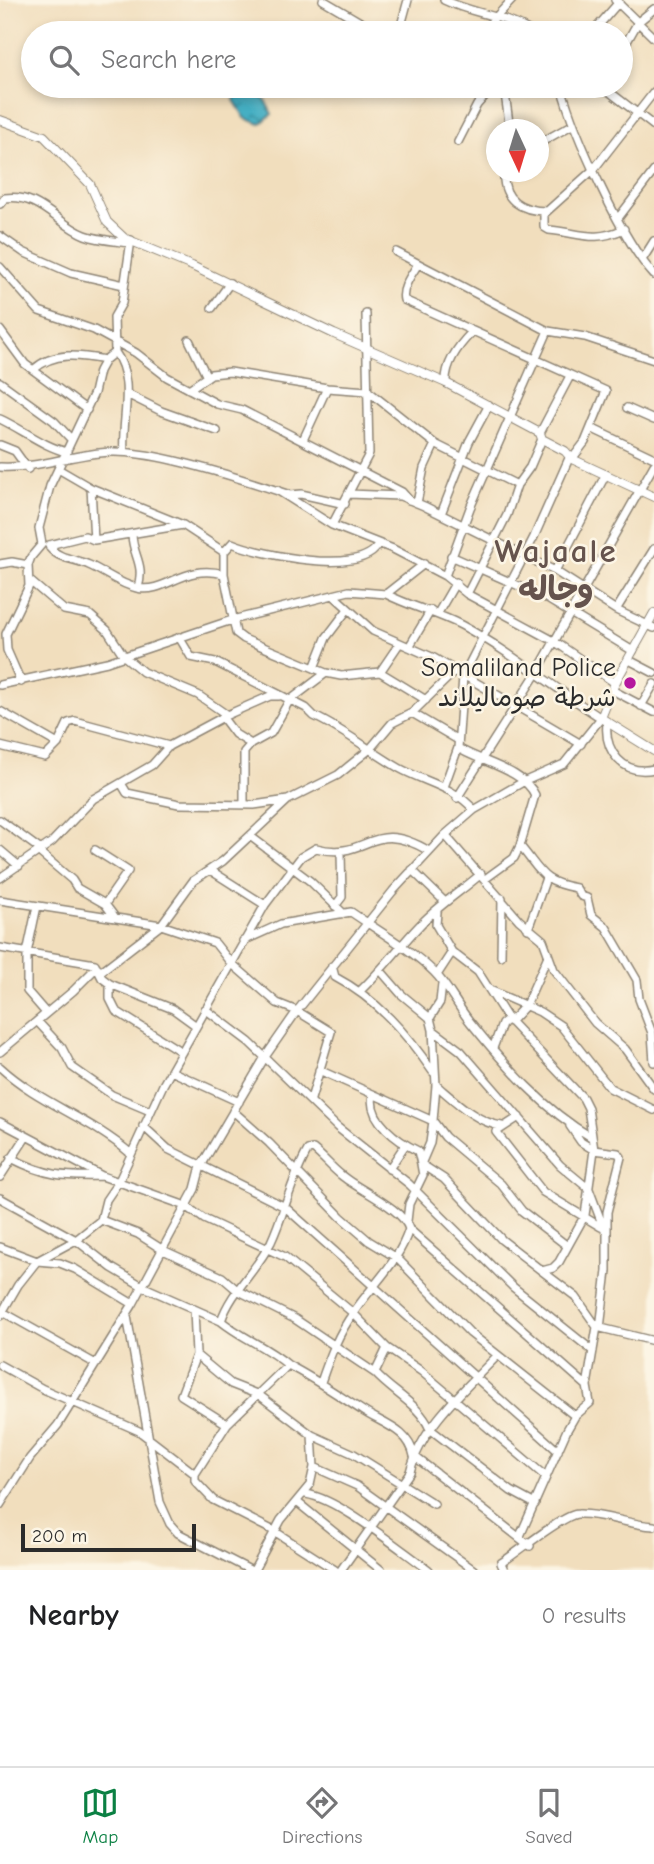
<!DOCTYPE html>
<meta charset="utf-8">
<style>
:root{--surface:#fff;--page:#f2f2f2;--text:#202124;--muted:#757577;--line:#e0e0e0;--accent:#0b8043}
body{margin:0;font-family:"Comic Neue","Playpen Sans Arabic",sans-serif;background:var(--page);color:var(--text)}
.compass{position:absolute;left:486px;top:119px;width:63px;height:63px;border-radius:50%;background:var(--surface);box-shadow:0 4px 10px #0003;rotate:176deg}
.scale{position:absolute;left:21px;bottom:18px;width:175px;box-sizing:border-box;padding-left:7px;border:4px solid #2b2b2b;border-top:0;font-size:19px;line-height:24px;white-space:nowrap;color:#2b2b2b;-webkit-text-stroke:5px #fcf5e5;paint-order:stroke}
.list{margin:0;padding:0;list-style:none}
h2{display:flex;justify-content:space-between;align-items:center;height:91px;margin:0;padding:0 28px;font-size:30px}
h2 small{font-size:23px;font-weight:400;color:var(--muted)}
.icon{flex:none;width:38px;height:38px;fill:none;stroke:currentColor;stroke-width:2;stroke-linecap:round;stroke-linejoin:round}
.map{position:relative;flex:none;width:654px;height:1570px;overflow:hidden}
.search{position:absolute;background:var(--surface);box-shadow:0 4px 10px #0003;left:21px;right:21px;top:21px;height:77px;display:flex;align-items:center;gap:18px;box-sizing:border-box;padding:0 24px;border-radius:38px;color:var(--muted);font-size:26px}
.sheet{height:196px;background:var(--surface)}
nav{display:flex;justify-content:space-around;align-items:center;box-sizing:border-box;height:98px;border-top:2px solid var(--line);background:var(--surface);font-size:19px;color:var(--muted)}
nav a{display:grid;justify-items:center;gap:4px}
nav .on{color:var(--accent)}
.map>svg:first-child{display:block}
.water{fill:url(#water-ripples);stroke:#386d77;stroke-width:2}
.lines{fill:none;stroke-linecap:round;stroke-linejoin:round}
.minor-casing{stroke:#8e8474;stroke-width:10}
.tertiary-casing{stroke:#8e8474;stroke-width:10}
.minor{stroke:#fff;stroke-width:7}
.tertiary{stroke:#fff;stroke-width:8}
.poi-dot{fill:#b5179e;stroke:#fcf5e5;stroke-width:2.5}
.labels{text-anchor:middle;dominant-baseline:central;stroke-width:5;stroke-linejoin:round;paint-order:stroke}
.poi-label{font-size:26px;fill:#2b2b2b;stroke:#fcf5e5;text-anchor:end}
.district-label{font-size:33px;font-weight:bold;letter-spacing:2px;fill:#65534d;stroke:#fcf5e5}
</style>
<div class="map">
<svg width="654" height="1570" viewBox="0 0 654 1570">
<defs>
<pattern id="water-ripples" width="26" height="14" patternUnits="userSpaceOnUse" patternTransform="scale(1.75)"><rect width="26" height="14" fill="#44afc3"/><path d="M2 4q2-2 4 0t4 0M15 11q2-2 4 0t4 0" fill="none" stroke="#398f9f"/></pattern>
</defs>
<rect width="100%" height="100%" fill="#fcf5e5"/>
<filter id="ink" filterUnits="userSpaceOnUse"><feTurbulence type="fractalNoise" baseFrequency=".0143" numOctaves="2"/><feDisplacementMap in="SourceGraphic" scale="14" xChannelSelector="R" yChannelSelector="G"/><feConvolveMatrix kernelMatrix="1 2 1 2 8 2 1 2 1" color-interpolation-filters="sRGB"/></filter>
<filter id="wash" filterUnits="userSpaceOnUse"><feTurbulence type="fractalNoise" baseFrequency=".00686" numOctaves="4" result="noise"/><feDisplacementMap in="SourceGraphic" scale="28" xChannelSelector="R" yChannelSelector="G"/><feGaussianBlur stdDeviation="1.57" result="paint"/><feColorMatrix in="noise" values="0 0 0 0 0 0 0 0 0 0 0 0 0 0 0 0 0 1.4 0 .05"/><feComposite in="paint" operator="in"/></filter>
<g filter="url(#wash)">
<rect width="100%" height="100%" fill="#f1debd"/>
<path class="water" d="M243 87 265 100 272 114 260 124 245 118 234 100 237 90Z"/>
</g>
<g filter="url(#ink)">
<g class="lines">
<defs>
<path id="minor" d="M323 0 362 23 396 33
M444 0C473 14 507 16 533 33
M615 0 654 38
M399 33 408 0
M481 33 512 0
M507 33 509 22
M592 33 619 2
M621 52 638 22 654 9
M416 86 421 88 424 86
M504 86 510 130
M561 86C574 134 621 239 654 275
M602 86 654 126
M458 142 477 105 494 86
M538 144 572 125
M504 172C502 200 521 211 547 211
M0 204 5 198C39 193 57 224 85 235 98 240 116 241 130 243
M619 217 654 171
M624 229C593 243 581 233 549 230L544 227V214L594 169 654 92
M0 236 23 252 71 273 124 285
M396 252 548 331 470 508 445 576
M642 260 654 241
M418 264C412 274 401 288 404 300L606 391 585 442 572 459
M0 267 39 311 94 330 136 353 167 377 217 404 242 410 402 492 409 500
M212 308 230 283
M0 330 25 364 87 410
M548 331 585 337 654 360
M189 340 207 377
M115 352C136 381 121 419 124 452
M33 370C54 351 79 355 105 360
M0 382 54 421 70 438
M446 383C445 364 459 345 472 332
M189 389 211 374 230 372 327 388 368 391 435 444 517 485
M127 394 161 411 217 431
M627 408 654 420
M0 419C22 429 44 447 67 452
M591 428 654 458
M540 433 570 376
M303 440 327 388
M0 445 15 451 28 469
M0 467C40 469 73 453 112 452 157 451 246 480 290 495L301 494 345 504
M60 470 91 488 183 525 224 552 232 543C258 554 361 577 378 545
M91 488 94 540
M277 490 332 525 393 549 445 576 467 594 554 641 615 683
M349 494 400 496 424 506 555 571 616 610 654 628
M417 503 424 468 435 444
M441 514 469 442 489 405
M332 525 369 454 366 314
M132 535C133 557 145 563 138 588
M49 545 85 536 94 540 183 525
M53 546 50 548C59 559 76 559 89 565 105 572 119 584 137 588 167 594 183 563 224 574
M224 552V574L236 633 244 639 326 673
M451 556 544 597 633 651
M0 564 12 562 28 565
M555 571 606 474
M30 581 64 610 90 615 107 630 124 656 143 672 198 695 227 715
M467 594 507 515 517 485 530 467 542 439
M333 595 373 631 434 658 581 744
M616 610 654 549
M438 613 456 582
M179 637 191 657 215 662 306 708 314 716C344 730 370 751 399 768 424 782 455 787 474 810
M409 647 431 610
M629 660 654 673
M314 668 326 638 348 609
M380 672 426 700
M21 682 7 650 6 634 29 586 28 565 31 557 42 544 39 528 50 486 94 393 99 371 105 360 115 352 114 317 122 303 131 240
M0 685 107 662 232 620 349 591 386 594 424 564
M612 690 654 712
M641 706 654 684
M0 711 58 744
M412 713 458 740
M223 718 235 734 251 744 244 752V804
M607 723C604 751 623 776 654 769
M251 744 271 733 289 701 326 673 341 676 380 672 399 644
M0 746 45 757 58 744 68 723 75 721 169 746
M121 783 127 793 179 804 254 805 288 800 338 775 370 749 392 723 412 713 455 671
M444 787 458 748
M457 798 536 674 654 465
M0 820 41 850
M445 835 519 920 543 940 554 970 595 1023 625 1049 654 1089
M250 836 310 881 341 911
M520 846C542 872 541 882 576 888L581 896 587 898 591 915 606 927 637 980 639 999 652 1033 654 1062
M0 850 19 866
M95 850 128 871 105 904
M39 852 72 880 77 888 105 904 114 916
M412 870 444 901
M0 878 52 842 93 799 152 765 169 746 227 715 270 696H279
M485 879 514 858 520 846 535 795C524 770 478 761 458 748L463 676 534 537 570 456
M0 900 161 925 215 943 230 962 277 1003 297 1011 331 1032 311 1099
M265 905 301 857 316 848C369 862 369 816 429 851
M37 906 27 953V991L46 1013
M335 906 342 897 341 853
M437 912 436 925 452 952 478 972 508 1019 583 1098 588 1108 594 1150 618 1153 621 1157 607 1212V1271L600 1328
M528 929 546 878
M243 941 281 924 351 912C377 930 412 950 434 972 449 987 457 1006 471 1023 505 1065 544 1110 591 1137
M0 948 95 964 102 978 110 984 173 1009 195 1025
M501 956 502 898
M332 966 335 977C377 999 407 1034 433 1072
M381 971 401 994 430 1018 433 1030 461 1051 560 1165 589 1189 604 1229
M100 972 161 925 193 881 223 861 288 800
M437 975 452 952
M110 984V999L116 1011 180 1051
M361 990C382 970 399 947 419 926 438 906 460 892 481 874
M492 991 540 1012 561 1026 610 1088 654 1110
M205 1009 249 1042 337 1127 409 1184 513 1287 593 1351
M430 1018 440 1002 442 984
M37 1021 62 1048 72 1067 112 1095 150 1111
M510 1022 526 1005 547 958
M493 1048 502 1024 508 1019
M0 1052 73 991 97 967
M0 1067C39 1103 90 1118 130 1153
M319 1070 433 1121 445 1137 501 1184 522 1211 566 1245
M171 1071 239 1102
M436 1085C455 1101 477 1123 502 1126
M373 1095C367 1120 399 1142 418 1151L421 1164 444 1179 502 1240 542 1271 553 1268 559 1262 585 1215 594 1150 581 1142 570 1126
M233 1111 269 1143 341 1217 369 1241 397 1258 470 1333 575 1416
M519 1117 496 1132 543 1192 601 1227
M0 1122 102 1176 186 1206 204 1219 285 1257 353 1313 387 1348 421 1371 546 1477
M143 1126 168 1149 285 1207 558 1451
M11 1158C46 1176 63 1177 102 1176
M389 1169 405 1145
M0 1177 26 1137
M0 1198 76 1240 112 1268 144 1287 194 1309
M101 1220 138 1234 163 1250 222 1277 237 1290 295 1319 375 1373
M407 1221 409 1204 423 1175 421 1164 430 1143 433 1121 436 1085 433 1030
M0 1247 37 1261 60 1263 75 1269 133 1304
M542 1271 576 1297 597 1327 654 1341
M1 1311 96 1364
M0 1316 18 1285 37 1261 76 1240 101 1220 106 1200 119 1181 163 1085 265 905 210 870
M127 1316 160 1502 170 1524 178 1533 250 1570
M221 1321C242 1338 267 1347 288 1365
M387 1348 375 1373C393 1393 419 1404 430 1429L511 1491 535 1504
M196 1355 231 1384 259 1395 312 1435 354 1454 434 1504
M0 1365 43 1389 139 1431 195 1474V1481L213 1500 274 1531 335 1570
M321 1382C330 1356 338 1334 354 1312 373 1284 399 1262 409 1229
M587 1386 597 1327
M227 1424 181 1395 196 1355 194 1309 221 1321C231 1291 257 1270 271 1242 285 1212 291 1179 308 1150L313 1149C323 1157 331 1167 341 1175 358 1190 403 1208 409 1229L587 1386 590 1403 575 1416 567 1430 520 1536
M314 1467 357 1486 474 1570
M195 1474 227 1424 288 1365C315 1379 338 1395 363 1411 383 1424 409 1430 414 1456L530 1546
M306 1494C339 1499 399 1549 429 1570
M297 1502 381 1570
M0 1505 30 1458 58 1425 133 1304 195 1189 201 1166 265 1057 297 1011 393 891 445 835 474 810 523 782 564 764 601 718C554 688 510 651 461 625 436 612 411 607 386 594
M254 1570 281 1520 310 1485 314 1467 312 1435
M341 1570 410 1472C421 1427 465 1389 496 1357
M504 1570 501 1563C517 1553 564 1514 578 1514 603 1513 629 1525 654 1526"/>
<path id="tertiary" d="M0 120 44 136 90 184 107 222 124 238 192 266 334 334 446 383 540 433 542 439 565 451 572 459 654 497
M654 613 615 683 601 718 654 751"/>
</defs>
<use href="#minor" class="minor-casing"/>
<use href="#tertiary" class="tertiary-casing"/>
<use href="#minor" class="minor"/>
<use href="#tertiary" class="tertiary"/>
</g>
</g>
<circle class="poi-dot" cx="630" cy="683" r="7"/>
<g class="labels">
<g class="poi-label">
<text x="616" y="668">Somaliland Police<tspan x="616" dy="30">شرطة صوماليلاند</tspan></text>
</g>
<g class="district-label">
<text x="556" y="551">Wajaale<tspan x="556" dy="38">وجاله</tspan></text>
</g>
</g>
</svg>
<svg class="compass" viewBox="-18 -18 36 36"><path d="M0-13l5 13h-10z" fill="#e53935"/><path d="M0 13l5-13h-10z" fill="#757577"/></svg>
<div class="scale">200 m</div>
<div class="search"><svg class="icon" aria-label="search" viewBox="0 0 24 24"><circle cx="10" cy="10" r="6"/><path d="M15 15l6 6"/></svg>Search here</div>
</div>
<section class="sheet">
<h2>Nearby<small>0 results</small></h2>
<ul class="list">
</ul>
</section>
<nav>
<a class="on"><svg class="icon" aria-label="map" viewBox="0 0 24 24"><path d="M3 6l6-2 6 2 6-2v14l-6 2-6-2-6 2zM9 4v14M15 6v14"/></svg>Map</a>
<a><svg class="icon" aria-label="directions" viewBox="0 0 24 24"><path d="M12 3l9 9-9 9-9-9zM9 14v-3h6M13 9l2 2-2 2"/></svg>Directions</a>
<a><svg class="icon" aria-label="saved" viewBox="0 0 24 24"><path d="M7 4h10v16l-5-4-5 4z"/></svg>Saved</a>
</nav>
